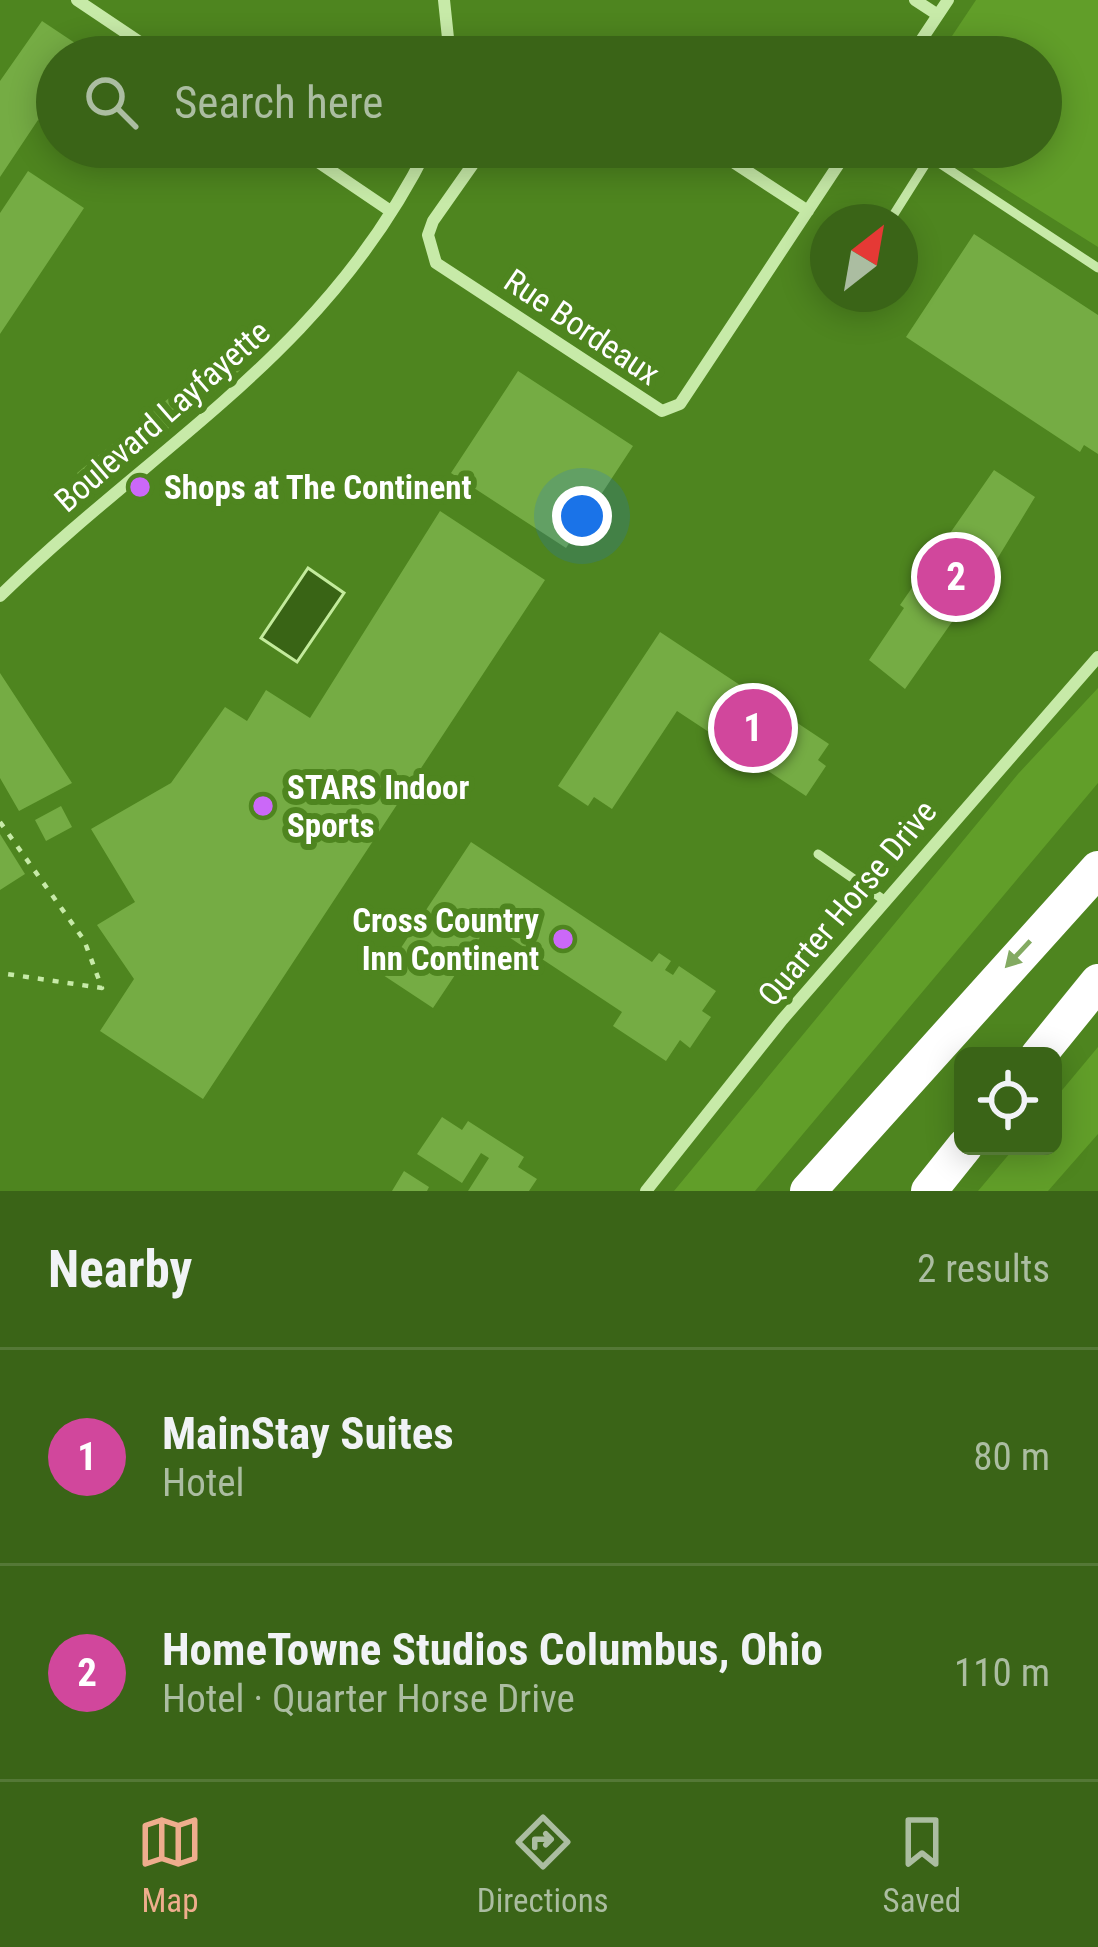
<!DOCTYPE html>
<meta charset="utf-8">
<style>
:root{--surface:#3a6417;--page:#416a20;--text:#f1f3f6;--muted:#abbda1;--line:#547836;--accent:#eead8d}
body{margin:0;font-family:"Roboto Condensed",sans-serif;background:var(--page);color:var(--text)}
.controls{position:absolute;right:36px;bottom:36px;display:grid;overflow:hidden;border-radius:18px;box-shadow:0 6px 30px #0003}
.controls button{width:108px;height:108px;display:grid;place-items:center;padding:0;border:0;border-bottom:3px solid var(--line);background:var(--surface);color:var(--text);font:60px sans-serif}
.compass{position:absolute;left:810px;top:204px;width:108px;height:108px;border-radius:50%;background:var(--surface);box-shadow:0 6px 30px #0003;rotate:31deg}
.you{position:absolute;left:582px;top:516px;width:42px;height:42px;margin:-30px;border:9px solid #fff;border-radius:50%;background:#1a73e8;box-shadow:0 0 0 18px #1a73e833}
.badge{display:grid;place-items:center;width:78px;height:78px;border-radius:50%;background:var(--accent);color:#fff;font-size:39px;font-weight:700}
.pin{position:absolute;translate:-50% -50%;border:6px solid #fff;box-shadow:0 3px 12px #0006}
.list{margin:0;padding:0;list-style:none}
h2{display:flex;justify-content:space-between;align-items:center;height:156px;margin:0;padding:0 48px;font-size:51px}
h2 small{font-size:39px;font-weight:400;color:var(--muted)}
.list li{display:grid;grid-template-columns:78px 1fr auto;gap:36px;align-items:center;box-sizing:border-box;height:216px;padding:0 48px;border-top:3px solid var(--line)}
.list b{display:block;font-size:45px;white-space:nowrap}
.list p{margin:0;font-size:39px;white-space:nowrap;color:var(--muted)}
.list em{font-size:39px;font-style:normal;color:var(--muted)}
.icon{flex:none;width:66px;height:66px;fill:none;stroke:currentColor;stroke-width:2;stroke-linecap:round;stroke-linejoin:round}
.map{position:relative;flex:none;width:1098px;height:1191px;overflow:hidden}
.search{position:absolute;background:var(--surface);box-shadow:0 6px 30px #0003;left:36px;right:36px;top:36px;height:132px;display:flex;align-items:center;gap:30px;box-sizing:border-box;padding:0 42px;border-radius:66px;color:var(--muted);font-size:45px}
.sheet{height:588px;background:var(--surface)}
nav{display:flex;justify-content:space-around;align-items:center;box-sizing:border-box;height:168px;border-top:3px solid var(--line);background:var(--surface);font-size:33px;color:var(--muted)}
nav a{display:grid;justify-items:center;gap:6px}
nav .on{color:var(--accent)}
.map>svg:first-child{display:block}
.green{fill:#619e29}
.water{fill:#396415;stroke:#c3eb9c;stroke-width:3}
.building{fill:#75ac44}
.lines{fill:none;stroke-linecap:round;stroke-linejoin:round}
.path{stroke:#c7eaa8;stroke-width:4.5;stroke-dasharray:6 9;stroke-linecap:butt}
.lane{stroke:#c7eaa8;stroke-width:9}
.street{stroke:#c7eaa8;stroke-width:12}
.highway{stroke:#fff;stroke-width:36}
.oneway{fill:#83aa62}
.poi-dot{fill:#cb68f8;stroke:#4e851f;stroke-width:4.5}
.labels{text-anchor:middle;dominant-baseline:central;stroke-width:12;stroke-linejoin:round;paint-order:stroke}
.street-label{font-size:33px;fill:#fff;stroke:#4e851f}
.poi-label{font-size:33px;font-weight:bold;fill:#fff;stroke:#4e851f;text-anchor:start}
</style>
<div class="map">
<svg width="1098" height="1191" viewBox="0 0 1098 1191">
<rect width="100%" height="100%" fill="#4e851f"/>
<path class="green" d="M976 0H1098V247L939 147H1041V57H938Z
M1098 688V783L755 1191H674L1018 774Z
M1098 1047V1134L1048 1191H978L1016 1146H1053V1101Z"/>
<path class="water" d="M308 568 344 593 297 662 261 638Z"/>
<path class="building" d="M42 21 96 57H57V107L45 125 38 120 0 177V81Z
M28 171 84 208 0 334V213Z
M974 234 1098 315V454L1084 445 1080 452 906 337Z
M228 350 243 368 91 491 77 473Z
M518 371 633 446 566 548 451 473Z
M994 470 1035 497 988 574 999 581 982 606 966 602 905 689 869 660 904 608 900 605Z
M440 511 545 580 203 1099 100 1031 134 979 97 925 135 902 91 829 171 783 225 707 247 721 266 690 310 718Z
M660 632 829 744 818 760 826 766 806 796 677 711 612 809 594 797 588 806 558 786Z
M0 673 72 783 19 811 0 778Z
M61 806 72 827 46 841 35 820Z
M0 834 25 874 0 890Z
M471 842 652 962 659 953 671 961 665 970 673 975 679 966 716 991 702 1011 711 1017 690 1048 680 1040 666 1061 613 1026 622 1012 489 924 433 1008 383 975Z
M442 1117 462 1130 468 1121 524 1157 518 1167 537 1179 529 1191H468L489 1158 481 1153 462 1183 417 1154Z
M404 1171 429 1187 427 1191H392Z"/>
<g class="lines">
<path class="path" d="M0 822 84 940 102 988 0 973"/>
<path class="lane" d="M889 222 930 157 1098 268
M818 854 884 900"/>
<path class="street" d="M77 0 162 57
M444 0 450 57
M915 0 938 15
M450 56 528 47 569 57
M910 57 948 0
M296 147 389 210
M485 147 433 221 428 235 436 263 662 411 680 404 850 147
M710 147 808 211
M0 596C156 443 326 354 428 147
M646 1191 782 1020 1098 657"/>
<path class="highway" d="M1038 1056 1098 982
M808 1191 1098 869
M929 1191 965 1146"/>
</g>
<defs><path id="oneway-solid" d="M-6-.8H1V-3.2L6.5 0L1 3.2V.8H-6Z" transform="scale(3)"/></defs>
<use class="oneway" href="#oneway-solid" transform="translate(1018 954) rotate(133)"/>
<g class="poi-dot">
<circle cx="140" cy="487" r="12"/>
<circle cx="263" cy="806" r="12"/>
<circle cx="563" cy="939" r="12"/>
</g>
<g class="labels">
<g class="street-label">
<text transform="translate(582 327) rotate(34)">Rue Bordeaux</text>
<text transform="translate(162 416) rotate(-41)">Boulevard Layfayette</text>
<text transform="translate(847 903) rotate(-50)">Quarter Horse Drive</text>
</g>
<g class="poi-label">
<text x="164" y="487">Shops at The Continent</text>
<text x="287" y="787">STARS Indoor<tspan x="287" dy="38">Sports</tspan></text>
<text x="539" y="920" text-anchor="end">Cross Country<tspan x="539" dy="38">Inn Continent</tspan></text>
</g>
</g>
</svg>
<div class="controls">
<button><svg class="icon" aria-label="locate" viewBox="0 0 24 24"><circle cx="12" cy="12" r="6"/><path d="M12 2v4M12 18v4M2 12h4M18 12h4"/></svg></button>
</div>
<svg class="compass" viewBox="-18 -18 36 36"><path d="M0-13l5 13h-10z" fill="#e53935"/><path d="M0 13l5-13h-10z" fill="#abbda1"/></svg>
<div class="you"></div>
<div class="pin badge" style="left:753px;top:728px;background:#d1479c">1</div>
<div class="pin badge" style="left:956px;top:577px;background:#d1479c">2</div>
<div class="search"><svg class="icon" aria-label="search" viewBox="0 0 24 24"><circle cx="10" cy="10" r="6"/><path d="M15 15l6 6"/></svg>Search here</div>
</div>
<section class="sheet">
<h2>Nearby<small>2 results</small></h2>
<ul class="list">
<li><span class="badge" style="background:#d1479c">1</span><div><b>MainStay Suites</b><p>Hotel</p></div><em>80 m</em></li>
<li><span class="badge" style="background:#d1479c">2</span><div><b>HomeTowne Studios Columbus, Ohio</b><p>Hotel · Quarter Horse Drive</p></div><em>110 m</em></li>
</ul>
</section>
<nav>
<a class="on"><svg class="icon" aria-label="map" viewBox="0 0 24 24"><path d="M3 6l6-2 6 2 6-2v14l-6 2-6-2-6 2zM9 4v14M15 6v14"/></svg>Map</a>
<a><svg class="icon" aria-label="directions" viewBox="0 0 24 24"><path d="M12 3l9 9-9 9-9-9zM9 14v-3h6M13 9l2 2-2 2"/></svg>Directions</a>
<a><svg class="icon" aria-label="saved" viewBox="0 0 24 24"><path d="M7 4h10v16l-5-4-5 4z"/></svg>Saved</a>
</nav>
